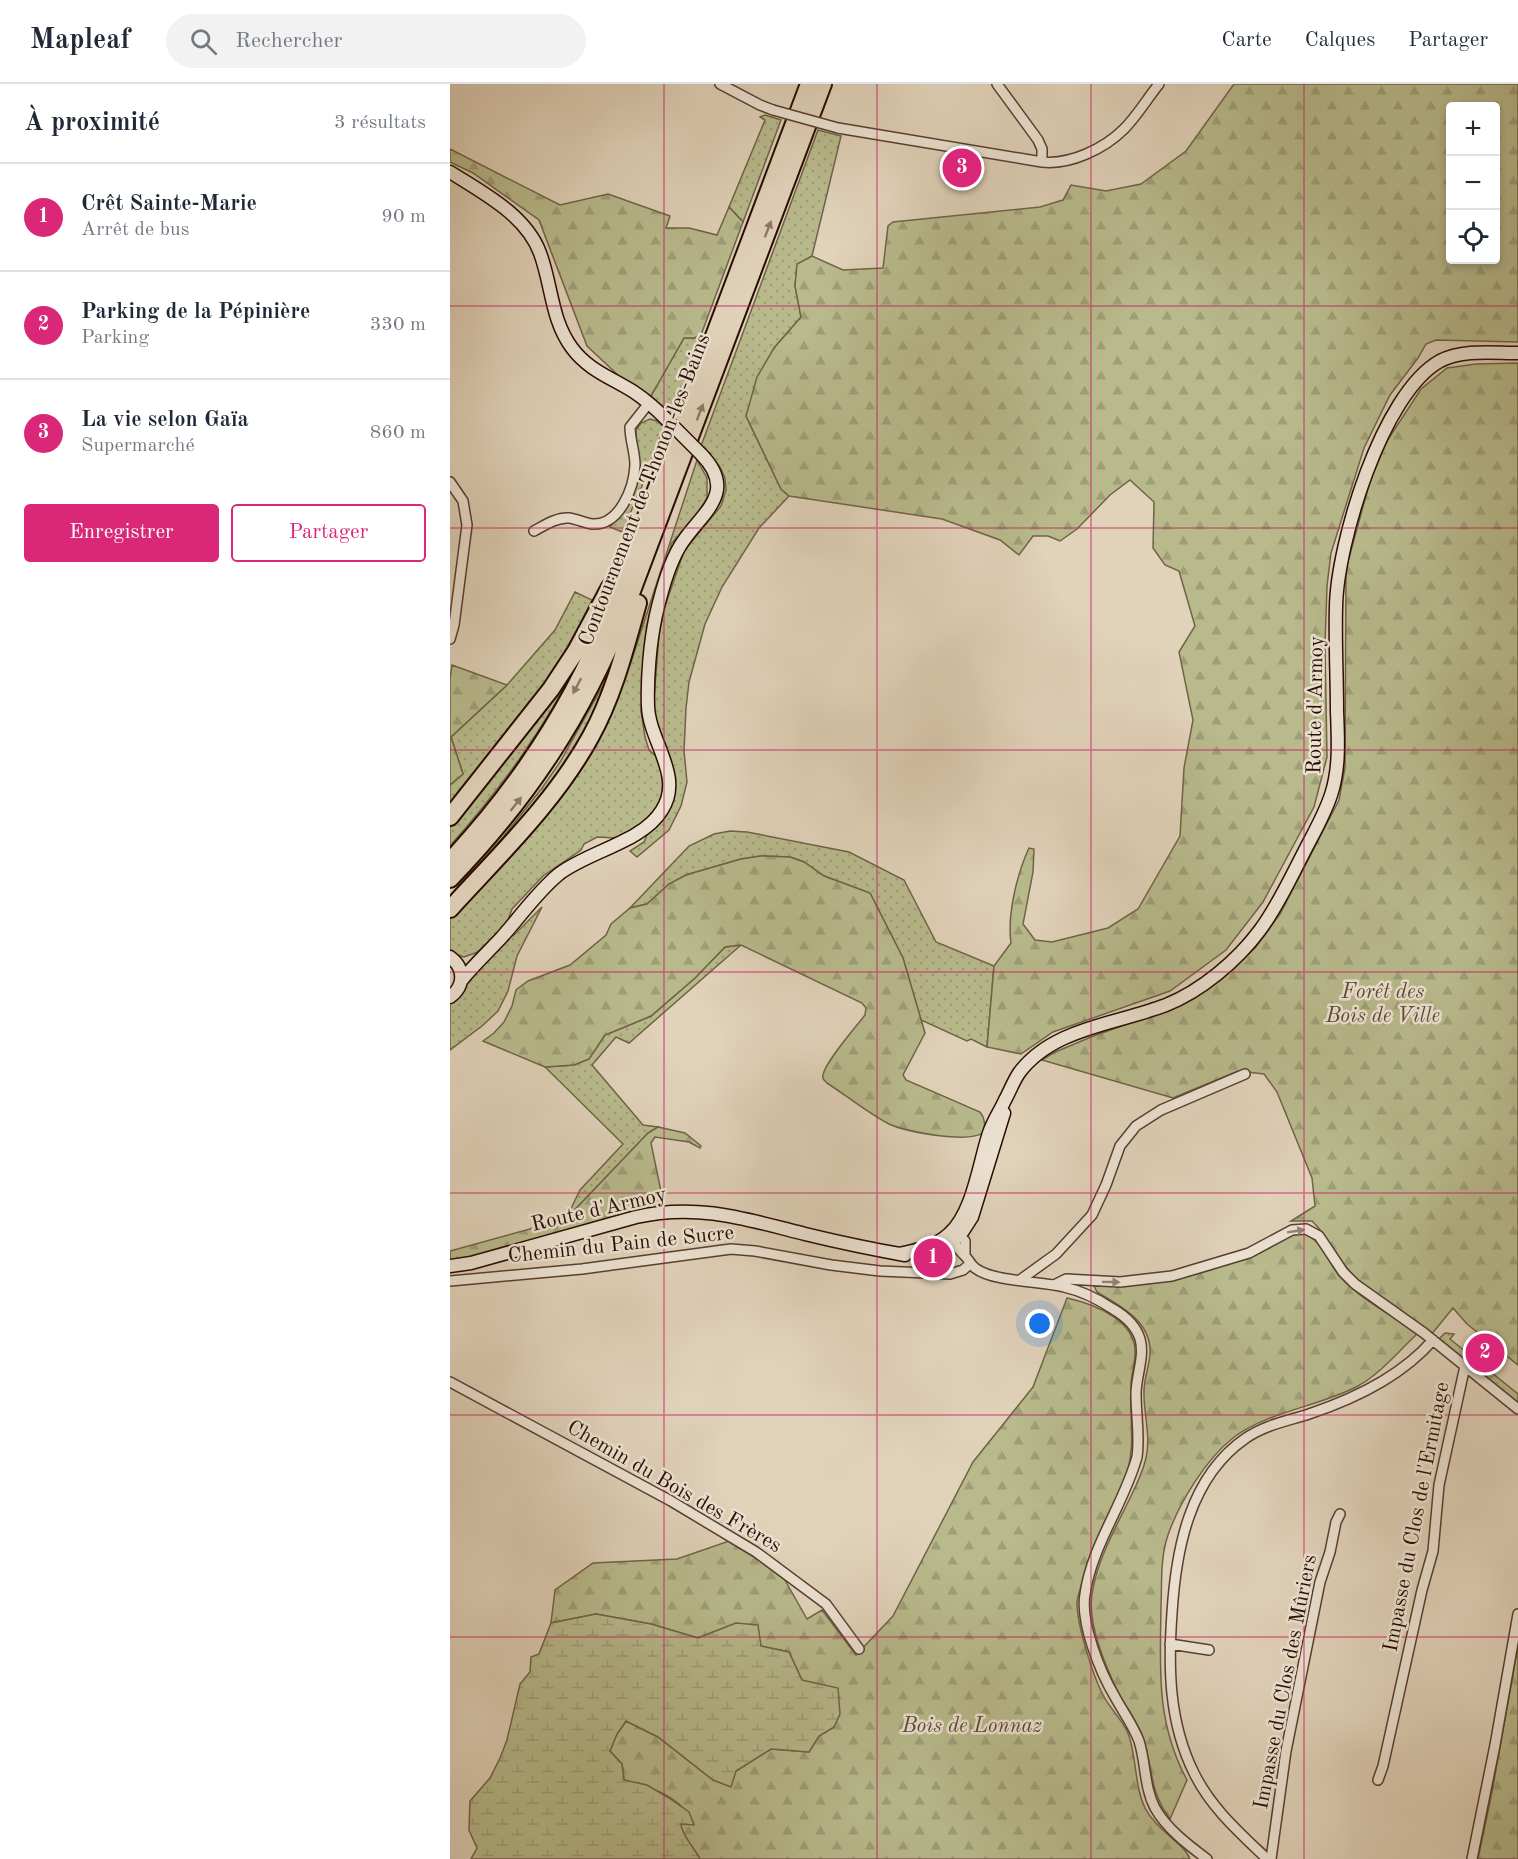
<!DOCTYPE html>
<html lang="fr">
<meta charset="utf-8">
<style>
:root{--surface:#fff;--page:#f2f2f3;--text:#1f2937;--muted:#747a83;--line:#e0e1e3;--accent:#db2777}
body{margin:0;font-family:"Old Standard TT",serif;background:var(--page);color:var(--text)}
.controls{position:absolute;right:18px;top:18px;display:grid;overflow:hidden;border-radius:6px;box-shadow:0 3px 9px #0003}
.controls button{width:54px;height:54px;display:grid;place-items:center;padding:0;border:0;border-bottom:2px solid var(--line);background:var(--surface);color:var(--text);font:30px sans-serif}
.you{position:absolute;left:590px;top:1240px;width:21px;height:21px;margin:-15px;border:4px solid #fff;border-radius:50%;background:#1a73e8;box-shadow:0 0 0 9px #1a73e833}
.badge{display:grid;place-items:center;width:39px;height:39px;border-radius:50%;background:var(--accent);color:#fff;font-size:20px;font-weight:700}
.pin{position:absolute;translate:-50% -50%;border:3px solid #fff;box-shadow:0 2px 6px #0006}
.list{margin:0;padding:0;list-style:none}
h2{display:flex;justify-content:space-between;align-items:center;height:78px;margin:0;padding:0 24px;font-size:26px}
h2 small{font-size:20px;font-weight:400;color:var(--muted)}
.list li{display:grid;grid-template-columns:39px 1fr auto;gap:18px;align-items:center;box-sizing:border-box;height:108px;padding:0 24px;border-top:2px solid var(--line)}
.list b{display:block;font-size:22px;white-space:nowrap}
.list p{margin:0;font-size:20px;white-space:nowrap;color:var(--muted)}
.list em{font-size:20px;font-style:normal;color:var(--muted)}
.actions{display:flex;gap:12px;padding:18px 24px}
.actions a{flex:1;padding:14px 0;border:2px solid var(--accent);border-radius:6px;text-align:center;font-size:21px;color:var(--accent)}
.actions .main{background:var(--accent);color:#fff}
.icon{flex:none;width:33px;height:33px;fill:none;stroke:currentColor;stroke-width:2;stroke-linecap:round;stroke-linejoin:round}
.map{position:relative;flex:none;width:1068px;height:1775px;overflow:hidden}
header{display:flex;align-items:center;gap:36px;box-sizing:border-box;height:84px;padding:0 30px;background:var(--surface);border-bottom:2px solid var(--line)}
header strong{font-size:28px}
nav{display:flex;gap:33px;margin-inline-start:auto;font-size:21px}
.search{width:420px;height:54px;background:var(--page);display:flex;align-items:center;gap:15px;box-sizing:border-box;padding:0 21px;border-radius:33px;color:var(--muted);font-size:22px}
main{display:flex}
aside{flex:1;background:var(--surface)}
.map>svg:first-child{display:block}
.grass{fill:url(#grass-dots);stroke:#706347;stroke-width:1.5}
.forest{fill:url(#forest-firs);stroke:#706347;stroke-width:1.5;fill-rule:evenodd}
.wetland{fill:url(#wetland-marsh);stroke:#706347;stroke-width:1.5}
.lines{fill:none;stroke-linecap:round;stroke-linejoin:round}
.street-casing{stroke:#573e30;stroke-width:12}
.secondary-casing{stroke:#290c02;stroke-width:15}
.highway-casing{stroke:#290c02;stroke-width:20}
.street{stroke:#ece2d2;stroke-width:9}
.secondary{stroke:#ece2d2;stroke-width:12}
.highway{stroke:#e1d2ba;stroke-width:16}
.street-bridge-casing{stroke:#573e30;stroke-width:12;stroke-linecap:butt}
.secondary-bridge-casing{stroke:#290c02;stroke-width:15;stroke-linecap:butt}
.street-bridge{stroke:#ece2d2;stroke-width:9}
.secondary-bridge{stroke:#ece2d2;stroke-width:12}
.oneway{fill:#8e7967}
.oneway2{fill:#948274}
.grid{fill:none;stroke:#c2185b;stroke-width:1.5;stroke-opacity:0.55}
.labels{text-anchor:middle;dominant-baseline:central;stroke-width:5;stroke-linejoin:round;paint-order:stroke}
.street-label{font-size:21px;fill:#290c02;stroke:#ece2d2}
.park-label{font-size:21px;font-style:italic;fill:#5b4932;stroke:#ece2d2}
</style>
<header>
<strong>Mapleaf</strong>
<div class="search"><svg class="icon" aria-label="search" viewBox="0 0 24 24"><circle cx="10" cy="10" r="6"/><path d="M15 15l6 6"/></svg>Rechercher</div>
<nav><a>Carte</a><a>Calques</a><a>Partager</a></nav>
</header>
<main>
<aside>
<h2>À proximité<small>3 résultats</small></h2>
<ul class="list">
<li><span class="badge">1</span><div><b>Crêt Sainte-Marie</b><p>Arrêt de bus</p></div><em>90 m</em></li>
<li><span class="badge">2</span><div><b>Parking de la Pépinière</b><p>Parking</p></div><em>330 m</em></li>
<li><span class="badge">3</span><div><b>La vie selon Gaïa</b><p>Supermarché</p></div><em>860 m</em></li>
</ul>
<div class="actions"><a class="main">Enregistrer</a><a>Partager</a></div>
</aside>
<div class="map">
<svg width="1068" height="1775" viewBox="0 0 1068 1775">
<defs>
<pattern id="grass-dots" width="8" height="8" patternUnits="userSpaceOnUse" patternTransform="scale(1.5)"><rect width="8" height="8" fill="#b8ba8c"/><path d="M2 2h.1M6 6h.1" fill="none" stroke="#9e9f77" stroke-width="1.8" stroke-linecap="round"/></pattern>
<pattern id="forest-firs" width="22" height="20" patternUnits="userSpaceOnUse" patternTransform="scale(1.5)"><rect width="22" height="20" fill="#b8ba8c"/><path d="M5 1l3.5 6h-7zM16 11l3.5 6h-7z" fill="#9e9f77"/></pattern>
<pattern id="wetland-marsh" width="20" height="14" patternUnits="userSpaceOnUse" patternTransform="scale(1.5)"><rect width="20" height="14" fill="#b8ba8c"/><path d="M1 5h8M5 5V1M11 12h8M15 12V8" fill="none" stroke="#9e9f77"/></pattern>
</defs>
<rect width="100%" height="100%" fill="#e1d2ba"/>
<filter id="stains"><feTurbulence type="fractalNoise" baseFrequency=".00333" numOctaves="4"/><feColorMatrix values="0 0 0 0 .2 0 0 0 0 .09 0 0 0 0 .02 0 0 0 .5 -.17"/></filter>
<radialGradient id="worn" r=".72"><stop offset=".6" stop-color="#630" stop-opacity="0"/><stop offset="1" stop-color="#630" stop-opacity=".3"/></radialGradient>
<path class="grass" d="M315 31 331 36 293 138 279 123 315 36 310 33Z
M368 46 391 52 362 172 347 181 345 202 351 233 324 264 296 332 331 405 339 412 309 444 272 503 255 540 239 598 236 624 234 667 237 698 231 722 219 746 187 773 180 767 194 758 199 746 216 729 208 646 204 631V615L209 551 213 528 234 467 271 422 276 406 275 394 270 383 251 362Z
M251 251 222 332 201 312 234 254H244Z
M200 335 207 337 214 343 195 395 172 448 160 443 169 431 187 375 186 346 191 339Z
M247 376 257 394V414L246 432 222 459 201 525 197 543 191 627 195 653 199 666 208 674 214 695 211 716 206 726 191 741 166 754 147 753 134 760 131 766 93 792 62 825 57 839 28 868 14 873 5 870 0 865V832L94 732 180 581Z
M125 508 142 516C107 593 51 658 0 724V701L13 690 1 653 57 601 105 546Z
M130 574C94 645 53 702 0 762V740Z
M165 580 157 609 115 687 0 820V812L53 753 92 704 110 678Z
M280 747 297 748 399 768 454 796 486 858 544 882 537 963 521 955 517 957 471 936 453 874 420 809 374 792 354 778 340 773 311 772 291 775 236 791 219 800 197 820 180 824 239 762 264 750Z
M92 823 67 872 58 907 48 927 32 942 0 966V919L7 914 16 899 58 854 64 851Z
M291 861 179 959 166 953 142 981 193 1041 208 1043 198 1049 116 1135 130 1106 173 1060 95 983 124 981 139 975 155 951 201 932 245 894 275 863Z
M995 1249 1004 1250 1000 1255 1068 1310V1321L988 1256Z"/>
<path class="forest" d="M784 0H1068V258L986 256 976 260 968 274 940 311 914 364 881 469 877 502 875 561 877 673 864 723 813 818 776 866 720 907 603 948 571 970 537 963 544 882 561 859C557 831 567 790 579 764L584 765 583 788 573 840 585 856 602 858 658 844 688 825 730 752 734 684 743 636 729 568 745 542 729 487 715 481 703 464 704 418 680 396 660 411 627 445 610 457 598 452H583L569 471 550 456 492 435 339 412 331 405 296 332 307 293 324 264 351 233 345 202 347 180 362 172 393 186 433 184 438 142 443 138 590 123 613 116 621 101 656 107 691 100 736 67ZM1000 22H1046V176H1000Z
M0 65 110 121 158 110 220 132 216 144H239L267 151 279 123 293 138 251 251 244 254H234L201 312 170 293 137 262 89 136 23 89 0 78Z
M1068 279V1281L1017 1240 1003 1224 981 1251C956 1232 928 1215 905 1193 888 1177 880 1154 862 1137H841L865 1122 862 1094 827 1008 814 990 788 987 723 1014 592 976 603 969 641 953 724 923 763 901 805 864 830 830 889 716 895 684 896 485 920 397 937 357 971 305 997 284 1026 280Z
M2 581 57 601 1 653 13 690 0 701V595Z
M311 772 340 773 354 778 374 792 420 809 453 874 475 949 453 991 456 996 530 1028C535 1034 535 1040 534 1048 520 1060 456 1048 439 1040 418 1029 397 1012 377 999 374 996 372 995 373 991 375 978 406 943 415 931L416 924 412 919 291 861 275 863 245 894 201 932 155 951 139 975 124 981 95 983 33 957 44 949 54 938 62 922 66 906 78 897 120 881 156 851 161 840 180 824 197 820 219 800 236 791 291 775Z
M208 1043 235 1049 251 1062 250 1064 239 1058 205 1053 201 1059 214 1122 0 1178V1167L116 1135 198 1049Z
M852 1149C873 1155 877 1179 891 1194 911 1215 939 1230 964 1246L966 1251C948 1268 931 1289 908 1302 871 1322 816 1328 783 1354 756 1375 729 1419 718 1451 710 1474 712 1500 711 1523 710 1585 706 1639 737 1696L720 1735C698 1705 704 1686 693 1654 688 1639 679 1627 671 1614 657 1586 637 1541 642 1510 647 1476 666 1443 681 1412 687 1400 693 1387 696 1374 701 1353 694 1331 694 1311 693 1297 699 1284 700 1270 702 1238 671 1222 647 1208L644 1202C697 1204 749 1193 798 1172 816 1165 833 1151 852 1149Z
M617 1214C644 1220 687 1236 685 1270 685 1281 681 1291 681 1302 679 1331 686 1359 677 1388 664 1427 640 1460 631 1502 630 1507 627 1514 627 1519 627 1541 643 1592 653 1611 660 1625 672 1635 678 1649 687 1673 684 1701 695 1724 706 1746 733 1758 740 1775H250C244 1765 232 1751 230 1740H244C233 1714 200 1702 174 1696L172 1680 160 1667 167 1650 176 1637 208 1653 263 1696 286 1687 321 1665 359 1668 369 1652 384 1643 352 1596 339 1568 311 1562 286 1539 248 1554 201 1540 146 1530 101 1539 105 1506 143 1479 227 1475 279 1457 332 1491 357 1535 372 1526 406 1571 443 1532 523 1378 583 1303Z
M1068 1562V1775H1028L1042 1708Z"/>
<path class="wetland" d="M146 1530 201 1540 248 1554 286 1539 308 1541 311 1562 339 1568 352 1596 388 1604 390 1630 384 1643 369 1652 359 1668 321 1665 286 1687 281 1703 263 1696 208 1653 176 1637 167 1650 160 1667 172 1680 174 1696 197 1701 219 1714 239 1728 244 1741 231 1740C231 1750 245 1765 250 1775H21L27 1764 19 1746 20 1717 40 1694 50 1674 57 1656 70 1600 80 1588 81 1573 89 1570 101 1539Z"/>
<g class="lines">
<defs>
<path id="street" d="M270 0 310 21 323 26
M547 0 588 56 592 65V78
M388 44 592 78C620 81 654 65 674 45 687 32 697 15 709 0
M0 398 13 417 17 441 4 541 0 555
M84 447C95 441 107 433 119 434 127 435 135 439 142 440 170 442 184 403 185 381 185 368 180 356 180 343L199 319
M506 1147 515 1157V1171
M501 1151C504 1160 507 1164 513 1170 518 1174 520 1180 525 1184 543 1198 590 1197 614 1203 632 1207 648 1215 663 1225 675 1232 686 1242 690 1255 695 1272 686 1292 686 1310 686 1331 690 1352 687 1373 674 1420 642 1461 635 1510 630 1538 650 1588 665 1613 673 1628 683 1641 689 1657 696 1679 694 1703 705 1724 716 1744 738 1761 757 1775
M570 1196 606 1170 642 1131 656 1101 670 1062 686 1042 711 1026 795 990
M0 1197 132 1185 281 1165 305 1167 381 1181 430 1187 500 1190 513 1186 520 1180
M604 1201 616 1195 670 1198 722 1192 799 1169 842 1146 856 1145 869 1152 893 1188 905 1200 974 1249 1068 1325
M0 1298 221 1417 306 1468 376 1520 409 1565
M720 1560 759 1566
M928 1696 933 1682 972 1506 983 1467 989 1401 1015 1282
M817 1775C790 1749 761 1724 744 1689 719 1639 718 1584 722 1529 726 1466 739 1393 796 1354 815 1341 837 1337 859 1330 904 1315 951 1293 983 1256
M821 1775 836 1667 870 1498 880 1468 886 1438 890 1430
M1022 1775 1045 1661 1068 1530"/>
<path id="secondary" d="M0 88C33 109 76 131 90 169 102 201 101 236 122 264 138 286 162 294 184 308 196 316 206 325 216 335
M0 873C15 884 15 902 0 913
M11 897C23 882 38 868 51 854 70 833 87 808 109 790 139 767 193 758 212 726 234 692 199 657 198 622 197 594 200 558 206 531 211 509 218 482 230 462 249 430 290 410 251 370
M502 1158 513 1147 522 1133 554 1029
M449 1170C467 1166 485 1163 499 1150 523 1129 529 1079 539 1049 543 1037 550 1027 555 1016 560 1007 563 998 569 989 602 944 667 940 716 921 751 907 787 877 810 846 827 823 839 797 852 772 862 752 874 732 881 711 890 684 888 655 887 627 887 592 885 558 886 523 887 460 932 309 990 277 1013 265 1043 269 1068 269
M0 1182 21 1179 186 1133C247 1119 296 1135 355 1150 388 1158 421 1165 455 1171"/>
<path id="highway" d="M0 733 101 605 126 567 160 503
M0 777C68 704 123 622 160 528L359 0
M0 795C78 714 132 633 174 528L373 0
M0 825C50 770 105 718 141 652 164 610 175 565 188 519"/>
</defs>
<use href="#street" class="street-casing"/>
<use href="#secondary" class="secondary-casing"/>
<use href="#highway" class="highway-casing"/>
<use href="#street" class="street"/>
<use href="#secondary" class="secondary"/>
<use href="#highway" class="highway"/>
<defs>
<path id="street-bridge" d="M323 26 388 44"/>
<path id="secondary-bridge" d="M216 335 251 370"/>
</defs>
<use href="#street-bridge" class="street-bridge-casing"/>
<use href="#secondary-bridge" class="secondary-bridge-casing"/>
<use href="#street-bridge" class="street-bridge"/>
<use href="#secondary-bridge" class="secondary-bridge"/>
</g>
<defs><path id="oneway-solid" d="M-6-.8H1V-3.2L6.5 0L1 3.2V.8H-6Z" transform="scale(1.5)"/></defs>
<g class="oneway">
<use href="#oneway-solid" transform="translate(318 145) rotate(-69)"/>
<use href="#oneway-solid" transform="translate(250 328) rotate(-69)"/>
<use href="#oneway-solid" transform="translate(127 602) rotate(118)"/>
<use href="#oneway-solid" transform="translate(66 720) rotate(-52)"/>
</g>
<g class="oneway2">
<use href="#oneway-solid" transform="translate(846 1147) rotate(-9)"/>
<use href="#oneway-solid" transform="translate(661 1198) rotate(1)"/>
</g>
<path class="grid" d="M214 0V1775M427 0V1775M641 0V1775M854 0V1775M0 222H1068M0 444H1068M0 666H1068M0 888H1068M0 1109H1068M0 1331H1068M0 1553H1068"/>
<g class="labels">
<g class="street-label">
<text transform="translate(195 406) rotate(-69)">Contournement de Thonon-les-Bains</text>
<text transform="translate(866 621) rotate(-89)">Route d'Armoy</text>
<text transform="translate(149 1126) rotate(-13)">Route d'Armoy</text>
<text transform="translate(171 1161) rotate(-6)">Chemin du Pain de Sucre</text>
<text transform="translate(224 1403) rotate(30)">Chemin du Bois des Frères</text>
<text transform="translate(967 1433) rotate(-79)">Impasse du Clos de l'Ermitage</text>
<text transform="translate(836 1598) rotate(-79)">Impasse du Clos des Mûriers</text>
</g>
<g class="park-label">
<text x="933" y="908">Forêt des<tspan x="933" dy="24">Bois de Ville</tspan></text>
<text x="522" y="1642">Bois de Lonnaz</text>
</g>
</g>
<rect width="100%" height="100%" filter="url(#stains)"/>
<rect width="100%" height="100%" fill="url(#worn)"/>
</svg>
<div class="controls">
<button>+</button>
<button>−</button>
<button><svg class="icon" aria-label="locate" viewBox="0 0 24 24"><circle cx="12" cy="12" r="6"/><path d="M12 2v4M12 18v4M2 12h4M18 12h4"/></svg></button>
</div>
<div class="you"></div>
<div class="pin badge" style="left:483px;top:1174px">1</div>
<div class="pin badge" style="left:1035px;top:1269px">2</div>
<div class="pin badge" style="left:512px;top:84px">3</div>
</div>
</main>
